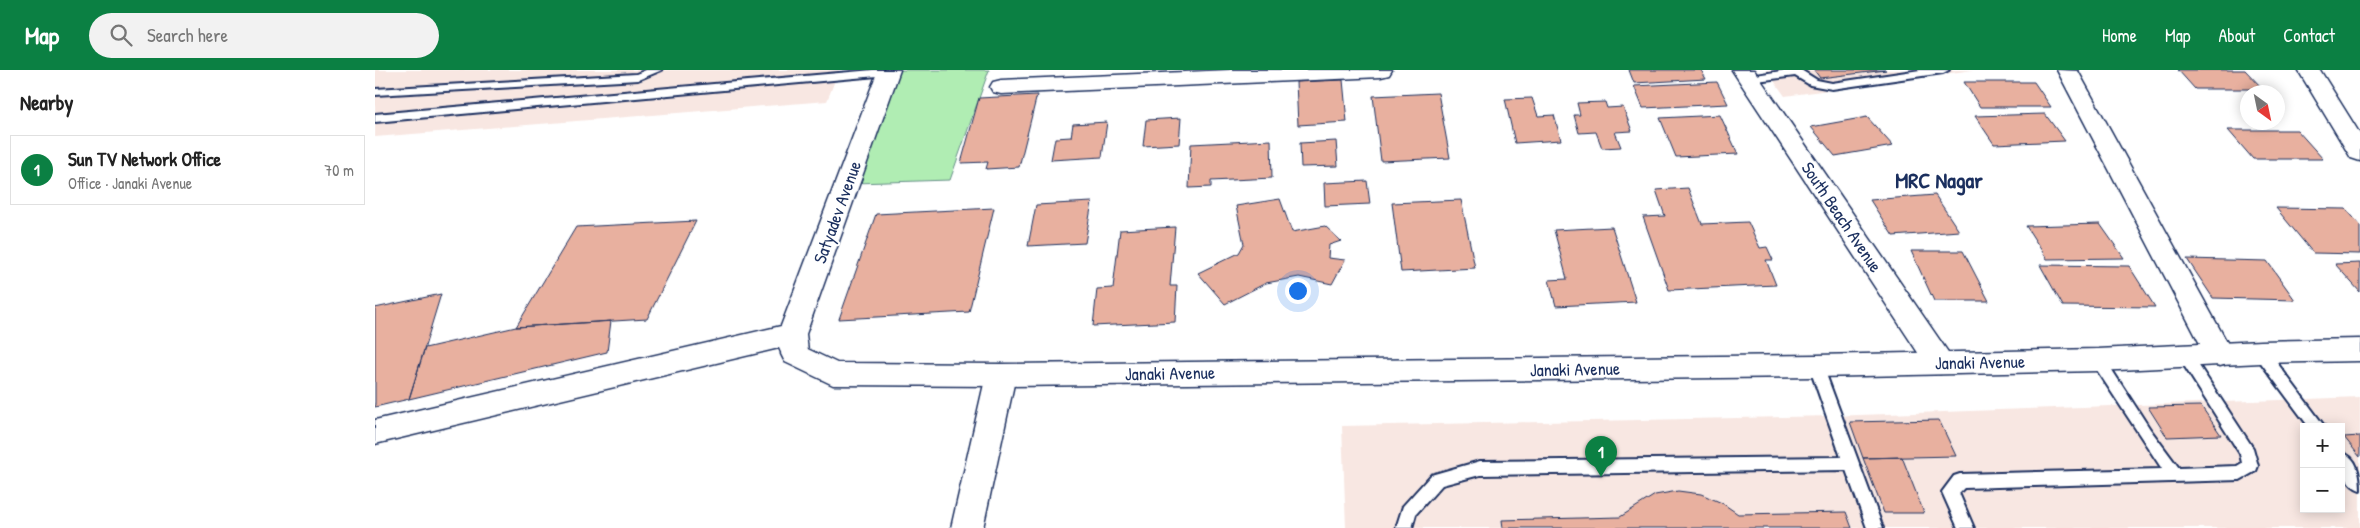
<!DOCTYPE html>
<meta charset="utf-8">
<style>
:root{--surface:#fff;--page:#f2f2f2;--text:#222;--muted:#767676;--line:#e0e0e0;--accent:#0b8043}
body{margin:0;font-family:"Patrick Hand",sans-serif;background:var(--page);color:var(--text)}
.controls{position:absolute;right:15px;bottom:15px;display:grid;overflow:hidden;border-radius:0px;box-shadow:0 2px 12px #0003}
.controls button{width:45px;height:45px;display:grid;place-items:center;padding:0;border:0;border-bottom:1px solid var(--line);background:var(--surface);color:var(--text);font:25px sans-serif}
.compass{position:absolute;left:1865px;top:15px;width:45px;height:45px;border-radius:50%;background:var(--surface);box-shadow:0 2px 12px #0003;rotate:147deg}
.you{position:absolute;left:922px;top:220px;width:18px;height:18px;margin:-12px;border:4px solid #fff;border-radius:50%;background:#1a73e8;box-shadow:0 0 0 8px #1a73e833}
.badge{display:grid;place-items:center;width:32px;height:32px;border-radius:50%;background:var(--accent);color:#fff;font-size:16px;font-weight:700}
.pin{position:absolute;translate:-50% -41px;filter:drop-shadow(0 1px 2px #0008)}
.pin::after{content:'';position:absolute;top:26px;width:18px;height:15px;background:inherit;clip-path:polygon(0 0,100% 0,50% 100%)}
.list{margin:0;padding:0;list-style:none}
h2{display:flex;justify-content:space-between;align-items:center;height:65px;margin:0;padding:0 20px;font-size:21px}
h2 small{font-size:16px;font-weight:400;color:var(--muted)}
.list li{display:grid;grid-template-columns:32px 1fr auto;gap:15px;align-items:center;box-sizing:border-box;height:70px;margin:0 10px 10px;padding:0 10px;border:1px solid var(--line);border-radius:0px}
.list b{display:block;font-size:19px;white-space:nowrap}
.list p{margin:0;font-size:16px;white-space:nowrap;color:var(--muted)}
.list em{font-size:16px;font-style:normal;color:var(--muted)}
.icon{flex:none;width:28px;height:28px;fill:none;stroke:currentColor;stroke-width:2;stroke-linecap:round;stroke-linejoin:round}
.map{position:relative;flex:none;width:1985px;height:458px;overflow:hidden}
header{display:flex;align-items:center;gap:30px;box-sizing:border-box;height:70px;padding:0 25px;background:var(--accent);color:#fff}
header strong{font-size:24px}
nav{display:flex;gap:28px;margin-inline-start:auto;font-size:18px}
.search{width:350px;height:45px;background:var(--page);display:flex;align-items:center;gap:12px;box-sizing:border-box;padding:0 18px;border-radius:28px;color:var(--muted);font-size:19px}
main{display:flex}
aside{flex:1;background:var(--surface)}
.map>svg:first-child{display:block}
.built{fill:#f8e7e2;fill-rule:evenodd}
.green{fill:#b0edb3;stroke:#668e88}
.building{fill:#e8b09f;stroke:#1b2f5e}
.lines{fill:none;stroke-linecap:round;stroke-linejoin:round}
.lane-casing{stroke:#1b2f5e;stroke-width:4}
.street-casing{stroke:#1b2f5e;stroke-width:3}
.secondary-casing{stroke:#1b2f5e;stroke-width:3}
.lane{fill:#fff;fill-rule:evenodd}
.street{fill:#fff;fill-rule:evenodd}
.secondary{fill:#fff;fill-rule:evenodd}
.labels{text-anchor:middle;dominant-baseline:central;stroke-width:4;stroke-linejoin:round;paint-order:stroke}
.street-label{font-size:18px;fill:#1b2f5e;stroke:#fff}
.district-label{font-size:22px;font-weight:bold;fill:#1b2f5e;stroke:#fff}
</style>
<header>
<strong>Map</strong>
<div class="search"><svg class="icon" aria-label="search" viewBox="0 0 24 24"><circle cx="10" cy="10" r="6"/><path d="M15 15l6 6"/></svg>Search here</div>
<nav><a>Home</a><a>Map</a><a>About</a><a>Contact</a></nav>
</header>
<main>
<aside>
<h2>Nearby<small></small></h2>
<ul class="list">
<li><span class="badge">1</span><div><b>Sun TV Network Office</b><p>Office · Janaki Avenue</p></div><em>70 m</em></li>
</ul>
</aside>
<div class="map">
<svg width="1985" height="458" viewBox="0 0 1985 458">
<rect width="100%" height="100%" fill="#fff"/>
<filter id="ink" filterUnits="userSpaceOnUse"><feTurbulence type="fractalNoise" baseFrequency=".02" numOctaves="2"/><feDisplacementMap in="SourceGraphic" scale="10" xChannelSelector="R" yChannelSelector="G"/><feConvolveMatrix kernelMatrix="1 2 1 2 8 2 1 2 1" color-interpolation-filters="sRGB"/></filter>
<g filter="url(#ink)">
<path class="built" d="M0 0H464L452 31 0 67Z
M1391 0H1598L1410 26Z
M1985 327V458H971L967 356 1457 346ZM1929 357H1966V439H1929Z"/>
<path class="green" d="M522 0H614L575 110 481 113Z"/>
<path class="building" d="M1254 0H1326L1331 9 1259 13Z
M1439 0H1511L1445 8Z
M1803 0H1870L1888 19H1820Z
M968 10 972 52 923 55 921 12Z
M1342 12 1353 34 1268 38 1259 16Z
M1589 12H1659L1676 37H1605Z
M1063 23 1075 88 1006 91 998 26Z
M662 25 644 97 611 99 613 92 586 93 604 28Z
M1157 28 1163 46 1179 45 1186 70 1140 73 1130 29Z
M1230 32 1232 38 1248 37 1257 61 1240 62 1246 77 1227 78 1221 62 1204 63 1199 45H1205L1202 33Z
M1670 44 1690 71 1619 74 1600 46Z
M1345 45 1363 84 1301 87 1285 48Z
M1492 47 1518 76 1460 86 1436 57Z
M806 48 804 74 768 76 771 50Z
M732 52 727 87 676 90 680 68 696 67 698 54Z
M1853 60H1922L1948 89H1878Z
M896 70 897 108 836 111V117L814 118 816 74Z
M961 71 963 96 926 97 925 73Z
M992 111 995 134 950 136 949 113Z
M1313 118 1327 154 1373 152 1385 178 1392 177 1398 190H1391L1401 215 1294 220 1268 147 1290 146 1281 120Z
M1560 125 1584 161 1518 166 1495 130Z
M905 129 917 162 950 156 966 171 954 175 953 188 970 190 957 214 924 207 891 213 850 234 823 203 864 183 869 174 861 136Z
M1086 130 1100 198 1026 202 1017 133Z
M717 132 710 173 653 176 661 135Z
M619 138 594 242 464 249 501 144Z
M1901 138 1971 139 1985 155V184L1938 183Z
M321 151 272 249 141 257 201 157Z
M1725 154 1749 188 1672 189 1651 156Z
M800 157 795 216H802L800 252 718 256 722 219 738 218 745 160Z
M1237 157 1261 232 1181 236 1174 210 1192 209 1179 160Z
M1536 181H1588L1614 231H1559Z
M1812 189 1892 191 1920 230 1838 228Z
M1985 193V222L1960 194Z
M1665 195 1754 196 1780 237 1688 236Z
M66 224 34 329 0 337V238Z
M236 251 232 282 34 329 50 278 141 257Z
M1826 336 1846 365 1792 367 1773 337Z
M1564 350 1581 386 1488 388 1475 352Z
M1985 366V387L1969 367Z
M1527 387 1549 443H1509L1488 388Z
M1303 421 1326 424 1347 433 1363 444 1471 442 1477 458H1128L1127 450 1245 447 1280 425Z"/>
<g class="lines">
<defs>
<path id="lane" d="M271 0H287L263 10 0 25V19L261 4Z
M498 0H517L519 2 513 5 0 52V44Z
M1412 0H1426L1442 10 1457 13 1545 0H1574L1568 3 1457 19 1435 15 1420 6 1374 12 1368 9 1374 6Z
M1886 277 1891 278 1950 357H1934L1881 286 1879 282 1881 278Z
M1810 280 1815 282 1878 378 1883 396 1881 401 1865 410 1589 418 1584 423 1599 458H1583L1567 422 1579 406 1585 404 1787 399 1718 294 1716 290 1718 286H1728L1775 359 1804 398 1862 396 1867 393 1865 384 1803 286 1805 282Z
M1441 290 1446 292 1448 296 1508 458H1492L1471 400 1105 405 1067 415 1041 444 1037 458H1021L1028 436 1056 405 1105 391 1466 387 1434 296 1436 292Z
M1966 382C1983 387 1985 405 1985 420 1969 414 1966 397 1966 382Z"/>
<path id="street" d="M503 0H525L431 264 433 281 429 289 419 292 409 289 404 278 0 374V350L406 256Z
M856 0H1017L1014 5 1006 7 626 24 618 22 615 17 618 12 626 10Z
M1357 0H1379L1575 285 1579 293 1575 301 1565 304 1555 301Z
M1682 0 1703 1 1859 285 1855 293 1845 296 1835 293Z
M1923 0H1945L1985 64V91L1976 88Z
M626 294 636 297 641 305 608 458H576L611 305 616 297Z"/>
<path id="secondary" d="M1985 269V291L1886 293 1723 301 1441 307 626 316 458 315 410 292 406 284 410 276 420 273 462 293 626 294 1441 285 1723 279 1886 271Z"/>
</defs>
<use href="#lane" class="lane-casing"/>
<use href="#street" class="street-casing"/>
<use href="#secondary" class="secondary-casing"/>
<use href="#lane" class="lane"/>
<use href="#street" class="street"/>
<use href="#secondary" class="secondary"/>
</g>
</g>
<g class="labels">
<g class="street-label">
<text transform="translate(462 142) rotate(-70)">Satyadev Avenue</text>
<text transform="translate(1467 147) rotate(56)">South Beach Avenue</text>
<text transform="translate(1605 292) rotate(-1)">Janaki Avenue</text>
<text transform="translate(1200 299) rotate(-1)">Janaki Avenue</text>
<text transform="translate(795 303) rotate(-1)">Janaki Avenue</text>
</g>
<g class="district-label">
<text x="1564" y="110">MRC Nagar</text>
</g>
</g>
</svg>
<div class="controls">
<button>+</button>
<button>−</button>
</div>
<svg class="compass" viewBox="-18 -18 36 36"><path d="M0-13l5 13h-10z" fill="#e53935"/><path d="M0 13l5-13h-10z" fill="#767676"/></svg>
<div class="you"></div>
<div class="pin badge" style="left:1226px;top:407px">1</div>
</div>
</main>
